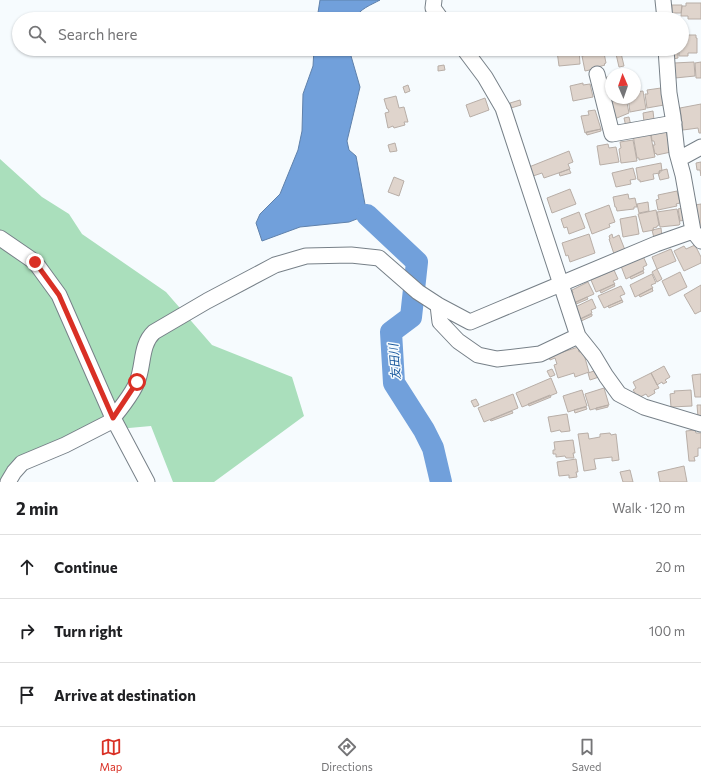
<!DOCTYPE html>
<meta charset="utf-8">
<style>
:root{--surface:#fff;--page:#f2f2f2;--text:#202124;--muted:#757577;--line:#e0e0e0;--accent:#d93025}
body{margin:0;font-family:Commissioner,"Noto Sans JP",sans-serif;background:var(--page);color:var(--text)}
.compass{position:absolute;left:605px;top:68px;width:36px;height:36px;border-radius:50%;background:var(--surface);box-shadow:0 1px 3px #0004;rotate:358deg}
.stop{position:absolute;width:12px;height:12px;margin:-9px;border:3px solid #d93025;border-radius:50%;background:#fff}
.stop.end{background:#d93025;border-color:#fff;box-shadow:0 1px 4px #0008}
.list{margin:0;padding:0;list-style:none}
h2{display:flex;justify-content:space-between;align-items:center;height:52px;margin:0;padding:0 16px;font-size:17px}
h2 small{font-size:13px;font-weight:400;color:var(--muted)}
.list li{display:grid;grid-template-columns:26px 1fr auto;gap:12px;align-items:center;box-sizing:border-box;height:64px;padding:0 16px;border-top:1px solid var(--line)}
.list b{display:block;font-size:15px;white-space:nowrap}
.list em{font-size:13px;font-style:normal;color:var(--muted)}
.icon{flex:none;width:22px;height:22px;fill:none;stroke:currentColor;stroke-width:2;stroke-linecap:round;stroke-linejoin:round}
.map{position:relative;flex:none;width:701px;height:482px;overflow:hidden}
.search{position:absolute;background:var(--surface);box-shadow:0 1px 3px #0004;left:12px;right:12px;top:12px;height:44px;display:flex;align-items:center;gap:10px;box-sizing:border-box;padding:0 14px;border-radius:22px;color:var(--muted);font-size:15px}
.sheet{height:244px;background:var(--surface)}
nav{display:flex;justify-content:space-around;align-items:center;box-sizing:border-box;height:56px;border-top:1px solid var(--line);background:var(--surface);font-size:11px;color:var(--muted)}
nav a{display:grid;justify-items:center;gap:2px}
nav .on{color:var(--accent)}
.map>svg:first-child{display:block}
.green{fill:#aadfbc}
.water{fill:#71a0db;stroke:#5f81ab}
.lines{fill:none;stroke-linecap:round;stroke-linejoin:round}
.river{stroke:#71a0db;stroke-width:22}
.building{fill:#dfd4cc;stroke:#b8aea7}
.minor-casing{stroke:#778088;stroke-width:17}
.minor{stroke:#fff;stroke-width:15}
.route{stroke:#d93025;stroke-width:5}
.labels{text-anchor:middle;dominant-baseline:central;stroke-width:3;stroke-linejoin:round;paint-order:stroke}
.water-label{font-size:12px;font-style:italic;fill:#16569c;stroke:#f6fbfe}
</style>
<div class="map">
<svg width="701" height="482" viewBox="0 0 701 482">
<rect width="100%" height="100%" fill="#f6fbfe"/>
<path class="green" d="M0 159 42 197 69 214 82 234 166 292 212 345 292 377 304 416 214 482H173L151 426 107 430 25 457 0 481Z"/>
<path class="water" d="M320 0H380C371 5 359 9 355 19H317Z
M314 49H349L360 87 347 141 349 150 356 156 367 215 349 222 300 227 262 241 256 223 260 214 280 194 298 150 302 131 303 94 313 66Z"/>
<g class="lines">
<path class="river" d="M367 215 417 262 411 317 391 332 394 383 424 430 433 448 441 482"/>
</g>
<path class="building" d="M686 3H701V19H688V16H681L682 6H686Z
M672 5H682L681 13H672Z
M685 35H696V38H697V53H688V56H679V52H677V49H682V36Z
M579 49 580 64 559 66 557 51Z
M672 51 678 52V58L673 59Z
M602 52 604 53 606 63 604 64 605 65 598 67 599 68 585 71 582 56Z
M621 53 624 66 619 67 616 54Z
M694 62 695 76 675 78 674 63Z
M701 62V78H696L695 63Z
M444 65 445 70 438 71V66Z
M611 76V89V87L606 88 604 78Z
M583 83V85L590 84 593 97 573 101 570 86Z
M408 85 410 91 405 93 403 87Z
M661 88 664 105 647 108 645 94H648L647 90Z
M643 91 646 109 630 112 628 98H635V92Z
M396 96 399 108 404 107 408 122H404L405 125 394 128 393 126 388 128 385 113 389 112 388 109H387L384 99Z
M485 98 489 110 470 117 466 105Z
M626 98 629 113 612 120 610 102Z
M520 100 521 105 511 108 510 103Z
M701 104V133H699L698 128 683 130 680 108Z
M595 110 601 129 585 133 581 116 589 115 588 111Z
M653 111 654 120 644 122 643 113Z
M629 117 631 126 626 127 624 118Z
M601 129V131L587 135 586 132Z
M666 131 671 152 657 155 656 153 655 154 653 145H655L654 141H652L651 132Z
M650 132 655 157 639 160V158H637L633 135Z
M633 140 637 161 621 163 619 149 621 148 620 142Z
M395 143 397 151 390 152 388 145Z
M608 144 609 148 616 147 619 162 600 165 597 146Z
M569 151 573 162 568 164 570 169 544 178 542 173 533 176 529 167Z
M701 162V176L700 170H697L696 163Z
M661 163 662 171H659L660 173 653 174 654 179 640 182V180H638L636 168Z
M633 168 636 179 630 180 631 184 616 187 612 173Z
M569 169 571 173 560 176 559 173Z
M667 169 669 178 660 180 658 173H660L659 171Z
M394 177 404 181 399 196 388 192Z
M570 189 576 204 552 213 547 198Z
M677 191 680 203 676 204 677 206 658 210 656 200 659 199 658 195Z
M628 194 629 199 635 198 637 207H634V209L617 211 616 207H615L613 197Z
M648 202 649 211 639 213 637 204Z
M701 204V228L698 229 695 205Z
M609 205 615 222 609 224 610 227 592 234 585 214Z
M682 208 685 220 680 221 678 209Z
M677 209 680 224 679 225 660 227 657 212Z
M656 210 659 225 657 226V227L653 228 654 230 643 232 638 214Z
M579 212 585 228 569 234 567 227 564 228 561 219Z
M636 216 639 234 623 237 620 219Z
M661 228 662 237 654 238 652 230Z
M589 234 595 253 570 262 568 255 566 256 562 243Z
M612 234 613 238 619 235 625 250 614 254 609 239H610L609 236Z
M695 245 701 257V263L684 271 674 251 684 246 686 249Z
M671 249 676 261 657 269 652 257Z
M643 256 647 265 643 267 644 270 626 279 621 266Z
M657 269 662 279 657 282 652 272Z
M614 270 618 279 613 281 615 284 596 292 591 280Z
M643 271 644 273 631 279 630 277Z
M680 272 687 287 669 296 662 281Z
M652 274 656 283 651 285 653 288 635 297 630 285Z
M588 282 594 294 571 304 567 295 573 293 572 290Z
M614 284 615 286 601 293 600 291Z
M701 285V311L695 314 684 295Z
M621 286 625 294 620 296 622 300 604 308 598 296Z
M652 288 653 291 640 297 639 295Z
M587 297 588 299 574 305 573 304Z
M592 299 596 308 591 310 592 313 574 322 569 310Z
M622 300 623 302 609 308 608 306Z
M592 314V316L579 322 578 320Z
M578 347 579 352 583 351 589 372 575 377 574 373 558 378 554 365 557 364 555 358 550 360 548 355 557 354Z
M664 366 670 377 665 380 667 382 663 384 662 382 657 385 651 373Z
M552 369 555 375 550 377 547 371Z
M597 370 599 377 590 380 588 373Z
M651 373 659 388 654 390 655 393 648 397 646 394 640 397 639 395 637 396 633 390 636 388 633 382Z
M701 374V397H695L692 375Z
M551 378 557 393 522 407 516 393Z
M604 388 609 405 590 410 585 394Z
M582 390 587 406 568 412 563 396Z
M691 390 692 406 671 407 670 394 675 393 674 391Z
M513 394 518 408 484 422 478 408Z
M550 395 551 397 529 406 528 404Z
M476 399 479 405 474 407 471 401Z
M608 405V407L596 410V408Z
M697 405H701V417H698Z
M586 407 587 409 575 413 574 410Z
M512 411 513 413 491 421 490 420Z
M567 414 570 431 561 432 560 430 551 432 548 417Z
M695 430 696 433H701V448H698V456L694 457 695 461H689L686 431Z
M588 433 589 439 600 437V434L610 433 611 435 616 434 619 460 612 461V457L594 459 596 469 584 471 578 434Z
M573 440 575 453H573L574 458H566L565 456 556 457V454H553V450H555L554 442Z
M576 459 578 472H576L577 477 569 478V475L559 476 557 462Z
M684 466 687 482H660L658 472Z
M630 470 633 482H623L620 472Z"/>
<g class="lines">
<defs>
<path id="minor" d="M434 0 433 8 441 19
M663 0 665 19
M464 49 485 77 503 108 578 336 594 356 606 376 619 394 644 407 701 424
M666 49 669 93 673 117 677 153 683 175 693 231 701 241
M597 74 612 134 674 123
M679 159 701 147
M0 238 35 262 59 295 113 418 147 482
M438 305 440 322 458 341 478 355 497 359 540 354 578 336
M8 482 14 472 22 463 65 445 108 423C116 415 133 393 137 382 144 366 140 345 154 332L207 301 275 265 306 256 351 255 379 258 418 292 438 305 470 322 656 244 693 231"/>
</defs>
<use href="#minor" class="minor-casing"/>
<use href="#minor" class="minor"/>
</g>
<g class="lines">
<path class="route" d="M35 262 59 295 113 418 137 382"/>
</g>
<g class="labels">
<g class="water-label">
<text transform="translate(394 362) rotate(-95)">友田川</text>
</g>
</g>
</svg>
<svg class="compass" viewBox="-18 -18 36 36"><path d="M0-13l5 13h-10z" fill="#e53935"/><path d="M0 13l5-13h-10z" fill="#757577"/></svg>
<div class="stop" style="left:137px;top:382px"></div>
<div class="stop end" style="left:35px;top:262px"></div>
<div class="search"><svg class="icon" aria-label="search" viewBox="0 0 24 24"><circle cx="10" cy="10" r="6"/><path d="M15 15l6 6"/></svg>Search here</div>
</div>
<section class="sheet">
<h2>2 min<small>Walk · 120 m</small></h2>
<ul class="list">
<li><svg class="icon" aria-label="ahead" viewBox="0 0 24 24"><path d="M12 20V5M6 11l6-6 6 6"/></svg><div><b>Continue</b></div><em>20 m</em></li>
<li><svg class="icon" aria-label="right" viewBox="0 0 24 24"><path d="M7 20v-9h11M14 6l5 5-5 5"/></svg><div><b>Turn right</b></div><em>100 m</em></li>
<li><svg class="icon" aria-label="arrive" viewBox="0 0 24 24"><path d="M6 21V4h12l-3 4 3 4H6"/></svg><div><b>Arrive at destination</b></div></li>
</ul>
</section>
<nav>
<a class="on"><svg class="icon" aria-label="map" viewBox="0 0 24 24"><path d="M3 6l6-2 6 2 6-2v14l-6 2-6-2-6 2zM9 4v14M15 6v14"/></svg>Map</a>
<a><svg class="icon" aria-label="directions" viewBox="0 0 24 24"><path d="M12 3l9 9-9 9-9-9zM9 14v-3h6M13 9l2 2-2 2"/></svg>Directions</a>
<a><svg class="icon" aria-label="saved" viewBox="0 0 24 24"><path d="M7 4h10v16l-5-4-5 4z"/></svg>Saved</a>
</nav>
